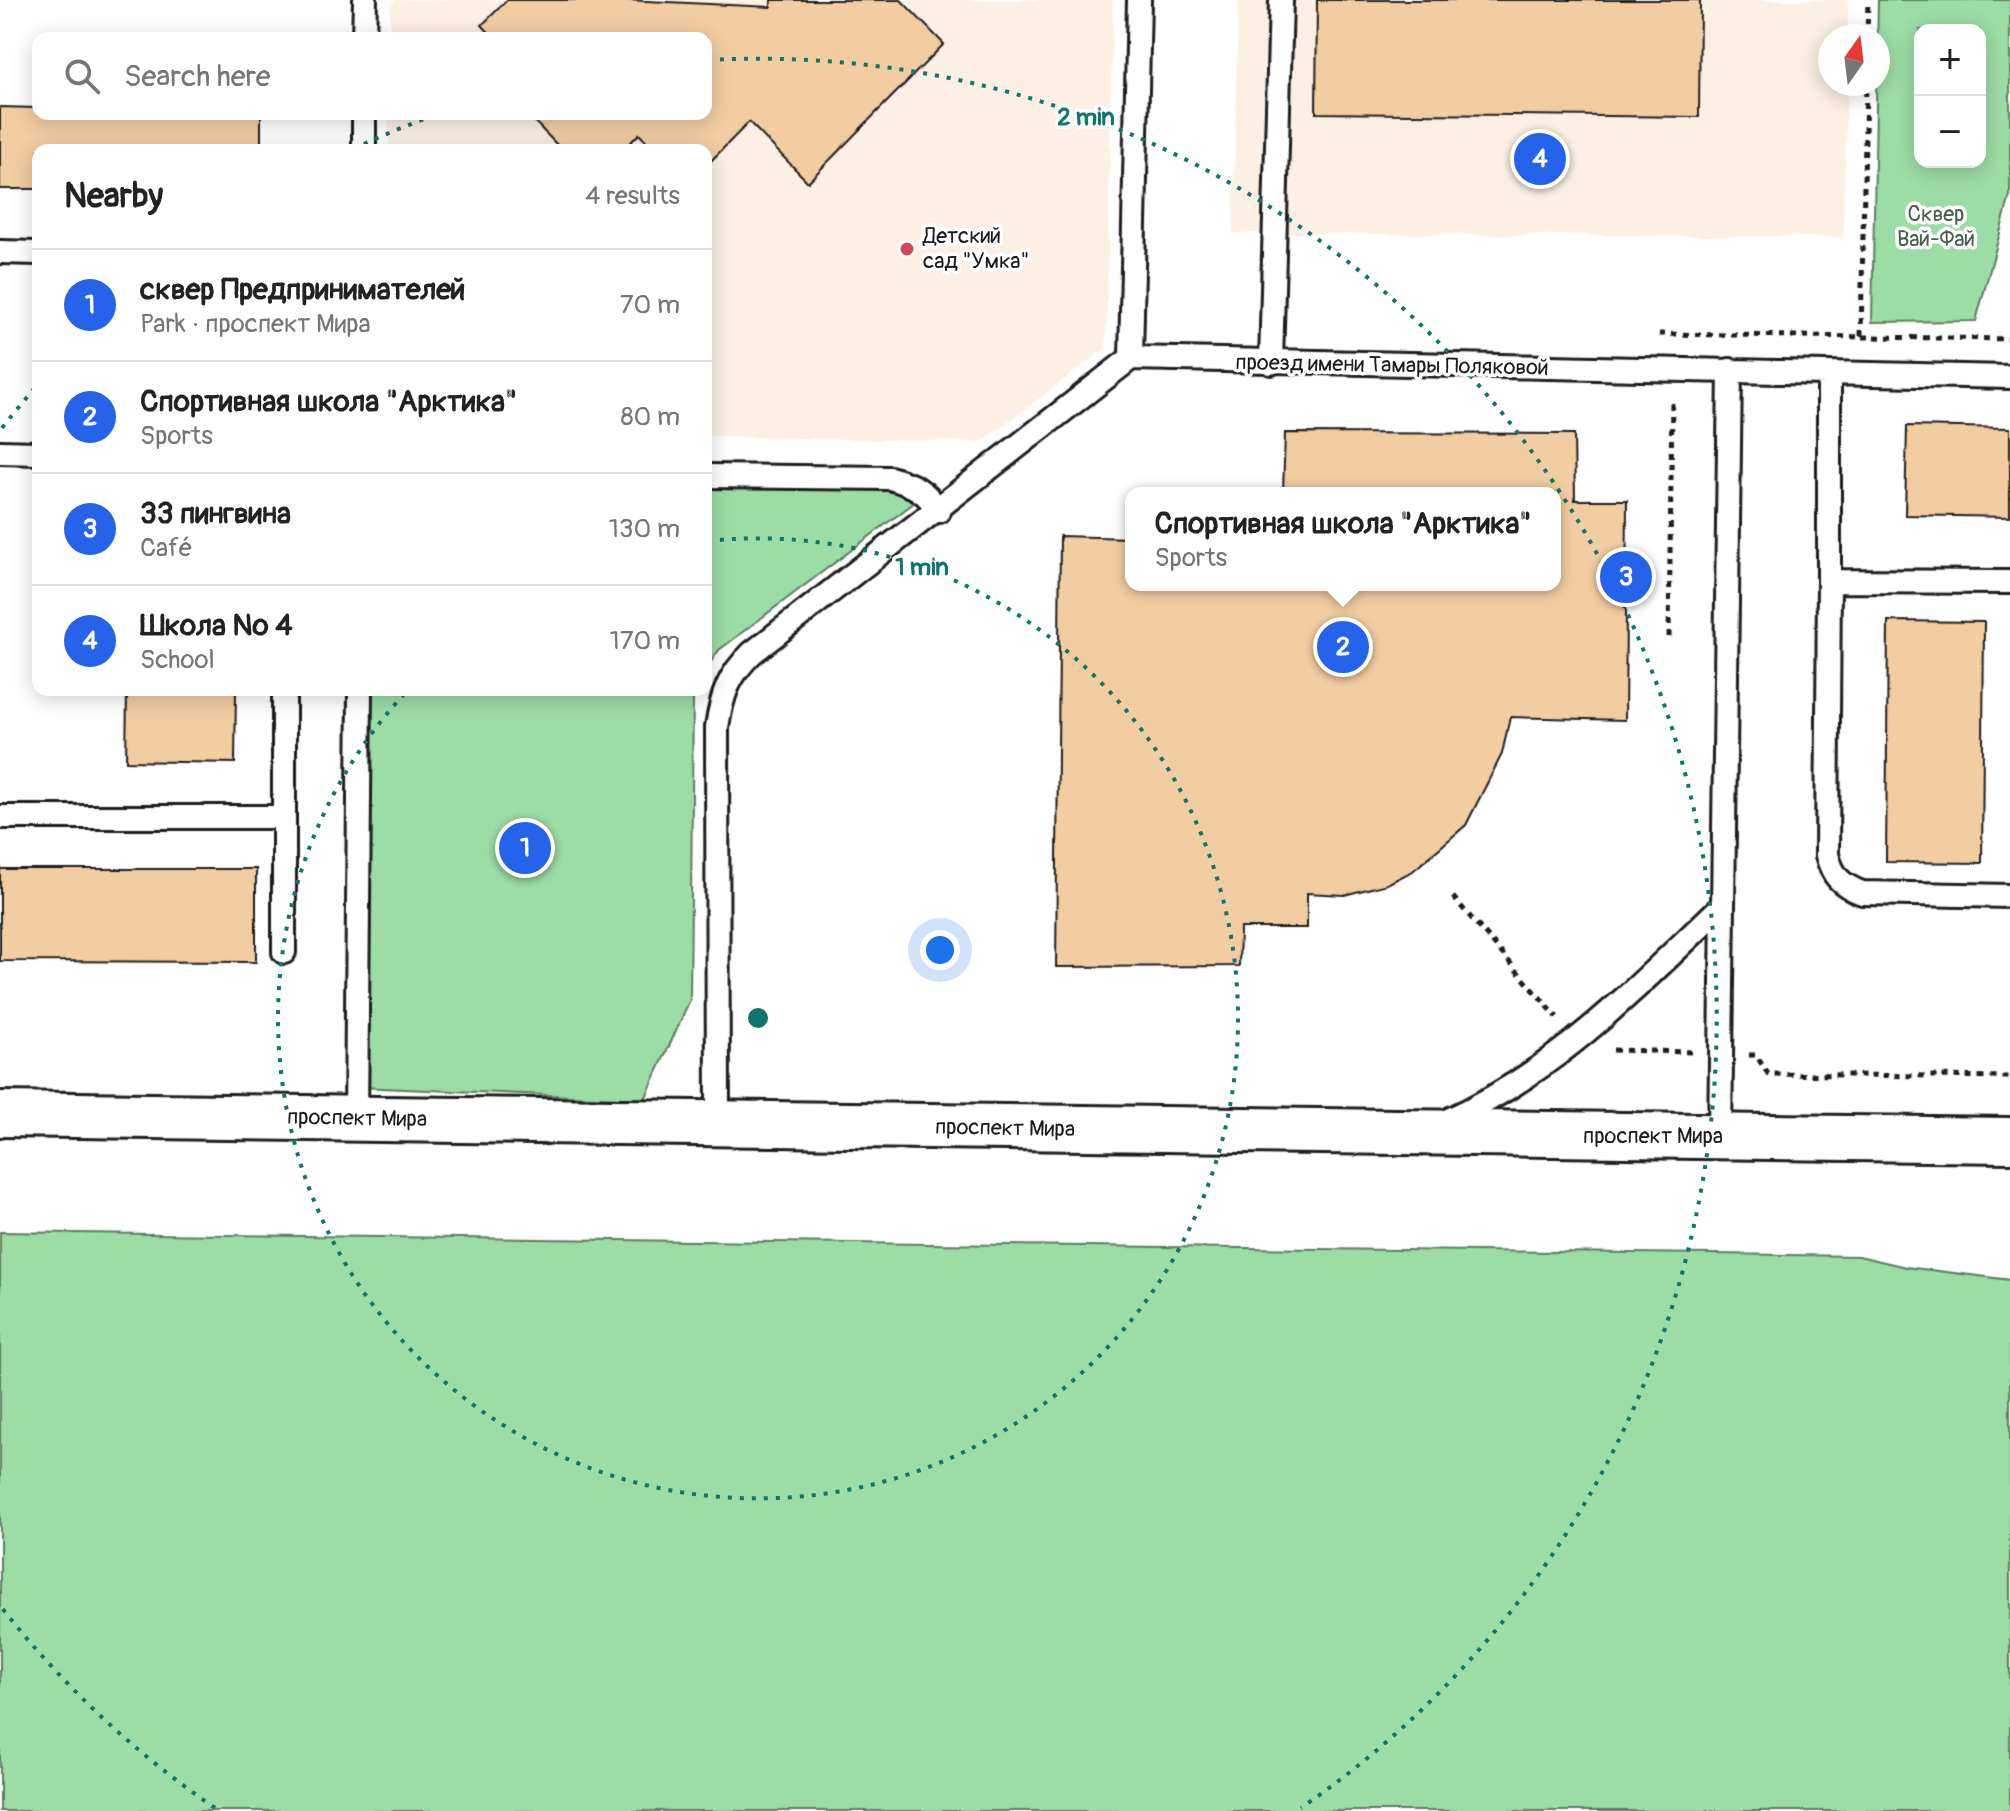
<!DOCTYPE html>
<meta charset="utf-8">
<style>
:root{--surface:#fff;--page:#f2f2f2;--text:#222;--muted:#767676;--line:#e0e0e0;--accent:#2563eb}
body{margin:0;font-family:Pangolin,sans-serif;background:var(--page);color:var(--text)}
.controls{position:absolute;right:24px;top:24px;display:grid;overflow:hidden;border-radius:16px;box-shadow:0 4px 20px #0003}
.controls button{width:72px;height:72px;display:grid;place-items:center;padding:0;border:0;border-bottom:2px solid var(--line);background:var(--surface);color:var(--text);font:40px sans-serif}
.compass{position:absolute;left:1818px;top:24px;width:72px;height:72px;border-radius:50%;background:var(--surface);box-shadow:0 4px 20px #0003;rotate:14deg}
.you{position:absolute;left:940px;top:950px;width:28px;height:28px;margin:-20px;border:6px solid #fff;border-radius:50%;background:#1a73e8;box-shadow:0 0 0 12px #1a73e833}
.badge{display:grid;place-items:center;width:52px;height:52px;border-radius:50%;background:var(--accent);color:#fff;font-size:26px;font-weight:700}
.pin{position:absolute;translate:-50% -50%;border:4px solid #fff;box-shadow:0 2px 8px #0006}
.popup{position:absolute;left:1125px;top:487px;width:436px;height:104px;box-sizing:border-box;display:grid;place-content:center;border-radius:16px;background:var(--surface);filter:drop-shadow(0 2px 6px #0005);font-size:26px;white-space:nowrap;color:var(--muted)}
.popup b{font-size:30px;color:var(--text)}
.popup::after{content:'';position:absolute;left:50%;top:100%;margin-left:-16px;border:16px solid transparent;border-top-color:var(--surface)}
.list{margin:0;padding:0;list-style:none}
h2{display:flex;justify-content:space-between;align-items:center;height:104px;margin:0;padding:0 32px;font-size:34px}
h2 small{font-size:26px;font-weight:400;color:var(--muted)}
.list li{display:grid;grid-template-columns:52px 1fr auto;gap:24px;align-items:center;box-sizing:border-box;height:112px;padding:0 32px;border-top:2px solid var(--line)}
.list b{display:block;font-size:30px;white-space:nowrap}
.list p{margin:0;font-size:26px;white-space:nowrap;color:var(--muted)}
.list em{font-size:26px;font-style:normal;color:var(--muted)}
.icon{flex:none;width:44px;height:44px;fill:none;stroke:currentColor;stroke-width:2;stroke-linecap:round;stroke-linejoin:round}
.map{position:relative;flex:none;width:2010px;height:1811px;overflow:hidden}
.search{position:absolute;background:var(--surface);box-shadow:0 4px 20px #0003;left:32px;top:32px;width:680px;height:88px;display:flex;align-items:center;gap:20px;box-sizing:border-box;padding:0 28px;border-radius:16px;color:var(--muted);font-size:30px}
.panel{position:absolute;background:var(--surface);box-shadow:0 4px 20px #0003;left:32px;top:144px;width:680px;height:552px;border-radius:16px}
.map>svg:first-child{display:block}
.built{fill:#fbf0e3}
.green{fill:#9cdca5;stroke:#5c7c60;stroke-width:2;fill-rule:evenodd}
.building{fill:#f2cda2;stroke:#1c1c1c;stroke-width:2}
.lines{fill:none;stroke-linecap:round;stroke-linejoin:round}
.lane-casing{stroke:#1c1c1c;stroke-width:28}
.secondary-casing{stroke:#1c1c1c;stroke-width:50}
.path{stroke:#1c1c1c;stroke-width:5;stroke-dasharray:6 6;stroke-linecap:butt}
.lane{stroke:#fff;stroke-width:22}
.secondary{stroke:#fff;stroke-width:44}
.ring{fill:none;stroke:#0f766e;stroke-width:4;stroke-dasharray:4 8}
.poi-dot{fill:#d1495b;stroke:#fff;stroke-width:3}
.labels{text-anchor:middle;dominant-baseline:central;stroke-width:7;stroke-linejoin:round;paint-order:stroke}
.park-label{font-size:22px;fill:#495f4c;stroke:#fff}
.poi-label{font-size:22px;fill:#1c1c1c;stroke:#fff;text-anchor:start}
.street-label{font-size:22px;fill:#1c1c1c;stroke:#fff}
.centre{fill:#0f766e;stroke:#fff;stroke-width:4}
.ring-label{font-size:24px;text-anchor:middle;font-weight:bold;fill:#0f766e;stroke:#fff;stroke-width:7;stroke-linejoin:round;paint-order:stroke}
</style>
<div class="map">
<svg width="2010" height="1811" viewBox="0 0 2010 1811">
<rect width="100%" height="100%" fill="#fff"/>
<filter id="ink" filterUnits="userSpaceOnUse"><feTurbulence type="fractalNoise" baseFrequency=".0125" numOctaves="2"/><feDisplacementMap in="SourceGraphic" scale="16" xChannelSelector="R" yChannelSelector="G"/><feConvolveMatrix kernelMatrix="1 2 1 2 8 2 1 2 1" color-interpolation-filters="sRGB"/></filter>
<g filter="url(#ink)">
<path class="built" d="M395 0H1113L1106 348 981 442 706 436V150H389V114H706V38H390V6Z
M1238 0H1848V36H1830V84H1847L1843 237 1233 233Z"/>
<path class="green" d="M1878 0H2010V196L1976 321 1872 322ZM1980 30V162H1920V30Z
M706 476 867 478 927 493 719 650 706 669Z
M360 690H696L693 697 690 1000 645 1099 357 1087Z
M0 1232 1859 1256 1906 1267 2010 1280V1811H0Z"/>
<path class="building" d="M507 0H625L771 7V0H901L944 44 808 182 749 122 706 166V150H655L639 134 623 150H562L527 114H706V38H494L482 25Z
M1317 0H1700L1699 117 1316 113Z
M0 107 38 108V114H261V150H38V189H0Z
M1907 426 2010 428V517L1905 515Z
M1285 433 1574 434 1575 500H1627L1625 720 1510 717 1502 754 1466 825 1413 871 1387 884 1344 895 1307 893V928H1240L1239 966 1056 967 1060 536 1131 538V585H1555V493H1283Z
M1888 621 1984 622 1982 863 1886 862Z
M127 690H236L235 763 126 761Z
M0 869H256V962L0 961Z"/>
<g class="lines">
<defs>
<path id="lane" d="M1139 0 1131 358 2010 377
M364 38 365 0
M364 150V114
M0 252 38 253
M1271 363 1281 0
M1829 373V581L2010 582
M0 452 38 453
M706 476 890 478C914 485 925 490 939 511
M1829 581 1827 855C1833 877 1841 885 1862 893L2010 896
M284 690V952
M0 817H284
M356 1118 360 690
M718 1123 717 727C722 695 728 676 752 653L1131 358
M1442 1123C1556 1073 1634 989 1723 905
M1720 1136 1730 370"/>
<path id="secondary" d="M0 1114 2010 1140"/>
</defs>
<use href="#lane" class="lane-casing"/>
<use href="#secondary" class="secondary-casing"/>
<path class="path" d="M1867 36 1868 0
M1659 334 2010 339
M1861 336 1866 84
M1669 637 1672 398
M1453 897 1557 1017
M1613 1050 1691 1052
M1749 1055H1756L1768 1074 2010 1077"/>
<use href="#lane" class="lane"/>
<use href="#secondary" class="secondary"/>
</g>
</g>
<g class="ring">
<path d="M708 541A480 480 0 1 1 407 691"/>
<path d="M215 1808A959 959 0 0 1 2 1608M2 428A959 959 0 0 1 34 389M353 149A959 959 0 0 1 438 114M708 60A959 959 0 0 1 1301 1808"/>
</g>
<circle class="poi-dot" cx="907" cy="249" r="8"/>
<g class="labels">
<g class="park-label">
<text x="1936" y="214">Сквер<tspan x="1936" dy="25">Вай-Фай</tspan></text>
</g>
<g class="poi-label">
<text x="923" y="236">Детский<tspan x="923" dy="25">сад "Умка"</tspan></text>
</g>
<g class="street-label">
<text transform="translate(1392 365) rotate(1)">проезд имени Тамары Поляковой</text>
<text transform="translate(357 1118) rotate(1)">проспект Мира</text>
<text transform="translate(1005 1128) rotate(1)">проспект Мира</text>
<text x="1653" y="1136">проспект Мира</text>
</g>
</g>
<circle cx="758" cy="1018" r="12" class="centre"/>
<g class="ring-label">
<text x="1086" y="125">2 min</text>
<text x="922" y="575">1 min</text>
</g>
</svg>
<div class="controls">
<button>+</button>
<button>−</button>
</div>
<svg class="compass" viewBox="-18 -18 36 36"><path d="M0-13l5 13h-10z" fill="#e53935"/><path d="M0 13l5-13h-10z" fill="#767676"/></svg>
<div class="you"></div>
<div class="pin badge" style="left:525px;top:848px">1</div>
<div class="pin badge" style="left:1343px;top:647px">2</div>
<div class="popup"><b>Спортивная школа &quot;Арктика&quot;</b>Sports</div>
<div class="pin badge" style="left:1626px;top:577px">3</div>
<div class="pin badge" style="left:1540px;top:159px">4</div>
<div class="search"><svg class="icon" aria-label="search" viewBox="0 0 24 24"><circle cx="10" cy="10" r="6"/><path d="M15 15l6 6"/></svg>Search here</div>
<section class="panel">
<h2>Nearby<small>4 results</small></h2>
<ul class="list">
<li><span class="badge">1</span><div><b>сквер Предпринимателей</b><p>Park · проспект Мира</p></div><em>70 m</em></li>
<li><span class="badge">2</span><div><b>Спортивная школа &quot;Арктика&quot;</b><p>Sports</p></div><em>80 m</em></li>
<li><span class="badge">3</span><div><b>33 пингвина</b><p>Café</p></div><em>130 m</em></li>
<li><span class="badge">4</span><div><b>Школа № 4</b><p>School</p></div><em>170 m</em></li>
</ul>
</section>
</div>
